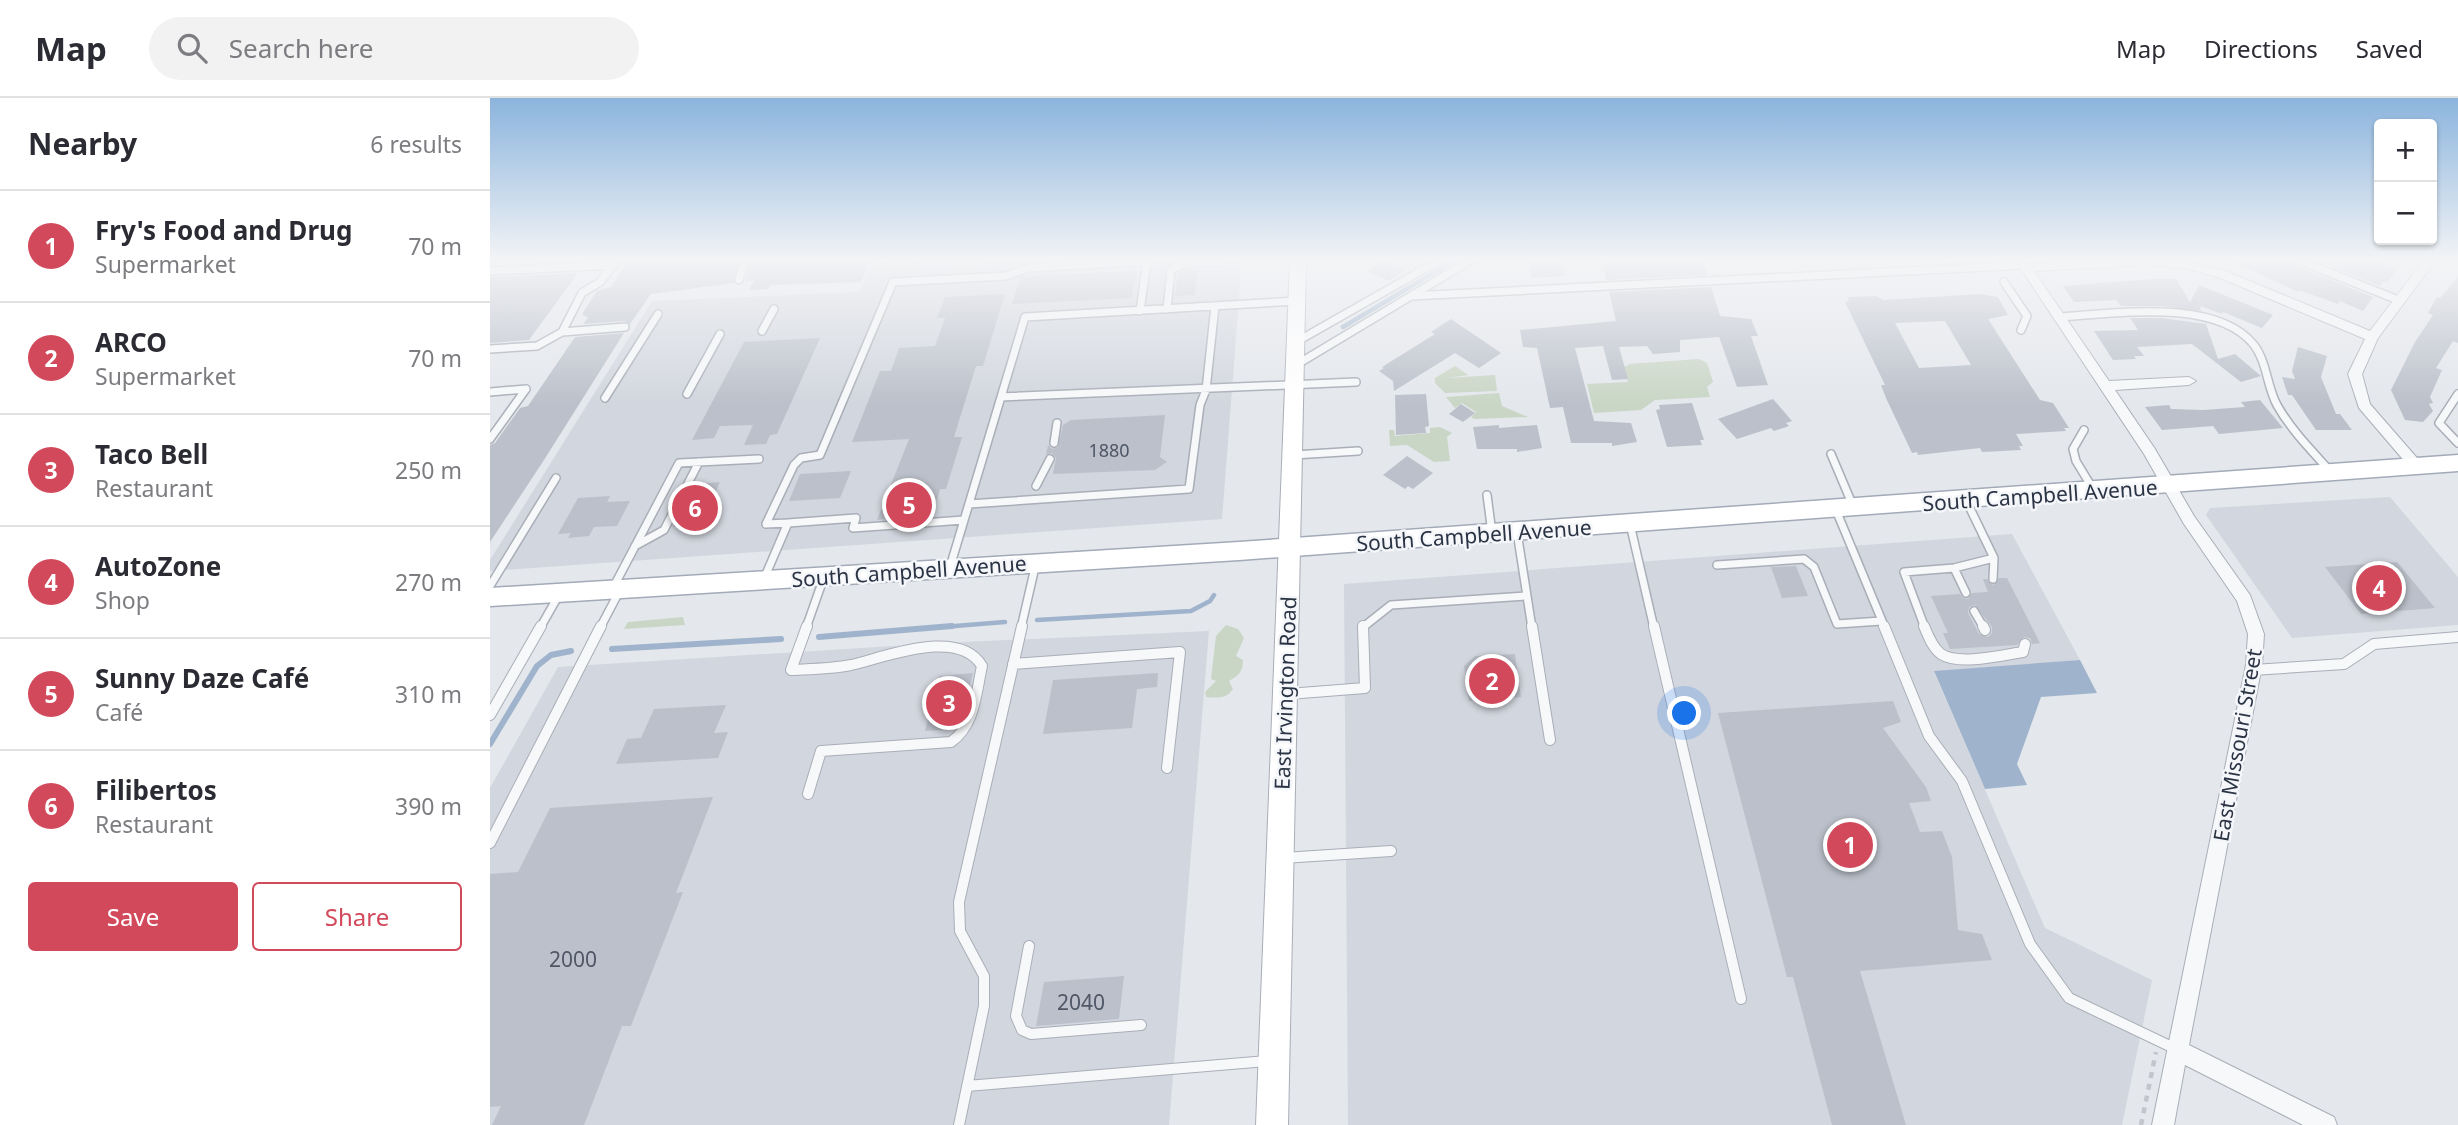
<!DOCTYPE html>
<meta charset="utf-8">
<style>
:root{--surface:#fff;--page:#f2f2f3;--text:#2b2b33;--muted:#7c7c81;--line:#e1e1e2;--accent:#d1495b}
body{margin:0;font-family:"Noto Sans",sans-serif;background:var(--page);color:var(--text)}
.controls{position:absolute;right:21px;top:21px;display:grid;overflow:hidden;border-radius:7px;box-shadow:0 2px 5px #0004}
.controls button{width:63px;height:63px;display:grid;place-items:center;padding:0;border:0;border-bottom:2px solid var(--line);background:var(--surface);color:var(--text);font:35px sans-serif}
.you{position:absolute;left:1195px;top:616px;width:24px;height:24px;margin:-18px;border:5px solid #fff;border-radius:50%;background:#1a73e8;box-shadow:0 0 0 10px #1a73e833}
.badge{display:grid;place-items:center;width:46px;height:46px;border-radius:50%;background:var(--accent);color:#fff;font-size:23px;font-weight:700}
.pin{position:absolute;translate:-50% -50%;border:4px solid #fff;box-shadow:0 2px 7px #0006}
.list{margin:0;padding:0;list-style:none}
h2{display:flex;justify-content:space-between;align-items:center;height:91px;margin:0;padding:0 28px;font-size:30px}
h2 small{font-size:23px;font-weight:400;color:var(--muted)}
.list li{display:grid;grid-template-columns:46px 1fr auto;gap:21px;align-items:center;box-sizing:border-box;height:112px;padding:0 28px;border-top:2px solid var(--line)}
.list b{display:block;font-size:26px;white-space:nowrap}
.list p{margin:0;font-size:23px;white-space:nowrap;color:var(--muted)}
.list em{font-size:23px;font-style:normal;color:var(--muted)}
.actions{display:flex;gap:14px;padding:21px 28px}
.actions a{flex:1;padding:16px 0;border:2px solid var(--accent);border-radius:7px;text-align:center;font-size:24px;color:var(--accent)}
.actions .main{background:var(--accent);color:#fff}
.icon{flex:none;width:38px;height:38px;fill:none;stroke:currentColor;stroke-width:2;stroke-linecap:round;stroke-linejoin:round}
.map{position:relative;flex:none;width:1968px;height:1027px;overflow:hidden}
header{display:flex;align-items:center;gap:42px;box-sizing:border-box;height:98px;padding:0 35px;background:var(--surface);border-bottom:2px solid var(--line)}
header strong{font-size:33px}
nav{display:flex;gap:38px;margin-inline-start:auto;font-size:24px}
.search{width:490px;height:63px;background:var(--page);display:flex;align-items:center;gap:18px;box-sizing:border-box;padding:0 24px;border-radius:38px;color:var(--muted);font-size:26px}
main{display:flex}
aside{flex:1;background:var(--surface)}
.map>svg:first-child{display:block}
.built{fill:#d2d6de}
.green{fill:#c9d6c5}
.water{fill:#9fb4cc}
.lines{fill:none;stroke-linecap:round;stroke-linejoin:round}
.stream-far1{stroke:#9fb4cc;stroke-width:4.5}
.stream{stroke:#9fb4cc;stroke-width:6}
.building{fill:#bbc0ca;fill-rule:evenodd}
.service-far1-casing{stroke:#a9aeb7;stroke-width:10}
.service-casing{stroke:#a9aeb7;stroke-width:12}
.minor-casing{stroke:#a9aeb7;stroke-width:2}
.secondary-casing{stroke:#a9aeb7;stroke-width:2}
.primary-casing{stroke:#a3abb8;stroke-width:3}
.path{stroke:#c2c5cb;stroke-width:4.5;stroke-dasharray:6 6;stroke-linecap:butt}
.service-far1{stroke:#f7f8fa;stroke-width:7}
.service{stroke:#f7f8fa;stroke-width:10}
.minor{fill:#f7f8fa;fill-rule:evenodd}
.secondary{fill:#fff;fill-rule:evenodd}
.primary{fill:#fff;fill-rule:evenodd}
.labels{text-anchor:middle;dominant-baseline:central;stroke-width:5;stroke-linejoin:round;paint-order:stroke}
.number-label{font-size:18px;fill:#4f5766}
.street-label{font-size:21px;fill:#2b3445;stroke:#f4f6f9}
.near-number-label{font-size:21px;fill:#4f5766}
</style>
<header>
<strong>Map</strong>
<div class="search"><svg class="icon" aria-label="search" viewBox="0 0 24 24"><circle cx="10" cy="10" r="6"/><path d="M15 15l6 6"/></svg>Search here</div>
<nav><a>Map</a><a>Directions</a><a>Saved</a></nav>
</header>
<main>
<aside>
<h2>Nearby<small>6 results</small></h2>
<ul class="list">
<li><span class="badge">1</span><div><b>Fry's Food and Drug</b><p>Supermarket</p></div><em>70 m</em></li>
<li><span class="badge">2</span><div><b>ARCO</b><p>Supermarket</p></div><em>70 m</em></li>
<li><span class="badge">3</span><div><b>Taco Bell</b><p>Restaurant</p></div><em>250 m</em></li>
<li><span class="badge">4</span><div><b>AutoZone</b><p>Shop</p></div><em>270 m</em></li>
<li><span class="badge">5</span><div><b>Sunny Daze Café</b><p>Café</p></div><em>310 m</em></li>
<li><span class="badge">6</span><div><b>Filibertos</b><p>Restaurant</p></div><em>390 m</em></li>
</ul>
<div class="actions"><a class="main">Save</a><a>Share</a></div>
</aside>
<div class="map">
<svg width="1968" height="1027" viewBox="0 0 1968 1027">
<rect width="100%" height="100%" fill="#e4e7ec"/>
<path class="built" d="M558 162H752L732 421 0 473V462L162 203 370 194 379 172Z
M1900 399 1968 479V527L1802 540 1716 417 1720 410Z
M1522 436 1590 562 1444 574 1555 830 1662 882 1632 1027H858L854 486Z
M719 533 679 1027H0V690L68 569 451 545Z"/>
<path class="green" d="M1209 261 1217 265 1223 284 1217 289 1220 299 1165 302 1151 312 1104 315 1097 286 1138 284 1134 269 1140 266Z
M965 268 978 277 957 280 1005 277 1007 293 955 295 945 285V280Z
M1009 295 1012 308 1038 319 984 321 981 319 986 314 972 305 965 310 956 299Z
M950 329 962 335 957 339 960 363 944 364 917 347 900 348 899 332H904L905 338 940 335V330Z
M193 519 195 527 134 531 138 524Z
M736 527 748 531 754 540 746 558 753 562C753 574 749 577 739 583L743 591C737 601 726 600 716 599L715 594 726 583 721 581 726 538Z"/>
<path class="water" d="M1590 562 1607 595 1551 599 1527 666 1537 687 1495 691 1444 573Z"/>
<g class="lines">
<path class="stream-far1" d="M853 229 965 162
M547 522 701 513 720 503 724 497
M440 530 515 524"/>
<path class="stream" d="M329 539 462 528
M122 551 291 541
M0 646 47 568 61 557 81 553"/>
</g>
<path class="building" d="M139 162H249L244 185 161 196 140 226 135 223 93 226 98 220 92 216 107 193 121 189Z
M261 162H375L374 166 379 165 371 184 280 187 278 191 259 192 264 182 255 184Z
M893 162H895L915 172 899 183 878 173Z
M1038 162H1071L1075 178 1042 180Z
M1112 162H1212L1217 177 1116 182Z
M1739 162H1802L1806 168 1883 199 1873 213 1850 203 1848 206 1809 192 1808 194Z
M1825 162H1880L1907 172 1897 185 1894 183 1890 188Z
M698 170H708L705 197 685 198 688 175Z
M647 173 641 200 522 206 530 179 534 178Z
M88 175 39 242 0 245V179Z
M1968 179V245L1963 243 1946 270 1952 272 1940 299 1943 305 1939 306 1943 313 1933 324 1915 322 1901 292 1925 244 1943 217 1938 215 1947 199 1950 200Z
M1663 181H1686L1700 204 1709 187 1783 217 1772 230 1733 214 1732 216 1710 208 1711 213 1673 208H1631L1626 202 1584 204 1573 188Z
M1221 189 1230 218 1261 221 1268 238H1261L1278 287 1247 289 1229 239 1190 242V254L1163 256 1157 248 1129 249 1138 281 1122 282 1113 248 1085 250 1104 323 1141 325 1147 344 1122 348V345H1081L1073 309 1060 310 1047 250 1033 249 1030 232 1126 223 1119 194Z
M515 196 493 268H486L464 339H472L456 391H450L443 416 387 422 419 341 362 344 390 273H401L409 250 445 248 455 220H447L455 199Z
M1490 196 1508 199 1518 217 1498 221 1550 302 1563 305 1579 330H1574L1576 333 1526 336 1533 348H1529L1531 352 1492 354 1490 350 1428 357 1427 354 1422 355 1396 300 1391 287H1395L1355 204 1359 203 1357 199 1387 198 1393 202ZM1455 223 1481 267 1429 270 1405 225Z
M1640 220H1672L1716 226 1728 261 1745 256 1771 278 1751 284 1702 246 1647 249 1654 258H1644L1646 261 1623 262 1604 233 1648 232Z
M961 221 1011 255 989 270 965 255 904 293 903 283 889 273 894 270 892 269 945 236 941 234Z
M134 235 54 362 0 444V347L5 345 30 310 38 308 85 239Z
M330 240 287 336 280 337 276 346 254 347 263 327 230 328 224 340 202 342 254 244Z
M1808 249 1837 258 1831 279 1846 316H1850L1862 332H1826L1802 297H1798L1792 279 1805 281 1802 273Z
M936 296 939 328 935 329 936 335 906 337 905 297Z
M1283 301 1302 323 1296 325 1299 328 1284 333 1281 330 1247 341 1228 321Z
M1770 302 1793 330 1729 336 1723 328 1672 332 1655 309 1679 307 1681 311 1713 312 1755 309 1751 304Z
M1202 305 1214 342H1210L1212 347 1177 349 1166 312 1170 311 1169 307Z
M971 306 985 315 973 324 959 316Z
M675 317 670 359 677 364 665 372 563 376 566 360 562 355 556 357 558 347 562 351 568 349 573 327 581 322Z
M1009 327V330L1047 327 1052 350 1027 354V351H987L983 329Z
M917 358 943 375 923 391 918 388 915 391 893 377Z
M361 373 350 400 299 403 310 376Z
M230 384 211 427 183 429 205 386Z
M120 398 117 404 140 403 127 428 104 429 99 438 78 440 81 435 68 436 88 400Z
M1907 464 1945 510 1871 516 1835 469Z
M1306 468 1318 498 1292 500 1281 469Z
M1509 480H1517L1550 545 1542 546 1540 540 1534 539 1527 547 1460 551 1453 535H1458L1441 498 1470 496 1473 500 1478 501 1482 495 1498 494 1493 481H1497L1503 487ZM1485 507 1502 529V535L1498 539 1489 536 1478 515 1479 509Z
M1025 556 1031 599 979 603 974 568 985 558Z
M483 575 473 616 465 631 435 633 449 578Z
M668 575 667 589 647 591 642 630 553 636 563 582Z
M1403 603 1411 624 1393 630 1436 689 1441 703 1419 705 1430 734 1452 733 1462 759 1468 832 1492 836 1502 862 1370 873 1416 1027H1342L1303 879H1297L1228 615Z
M236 607 224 635 238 634 228 660 126 666 137 641 151 640 164 611Z
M223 699 186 795 193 794 141 928H132L94 1027H2L11 1008 0 1009V776L28 774 60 710Z
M634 878 629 921 546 928 554 884Z"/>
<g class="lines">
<defs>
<path id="service-far1" d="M1808 162 1908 202
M0 173 124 167
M249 182 255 162
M1514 184 1537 218 1531 232
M921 198 1534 167
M677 211 681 172 697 164H731
M1569 219C1623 216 1726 199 1764 247 1777 264 1777 289 1787 307 1801 332 1822 353 1841 374
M272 233 284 211
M72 234 92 195 110 184 127 162
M806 244 950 162
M0 251 47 248 72 234 135 229
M806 267 981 162
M0 294 36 291
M197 296 230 236
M1968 296 1949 325 1968 345
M511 299 866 284
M115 300 168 216
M1594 332 1583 351 1586 363 1603 391
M0 341 36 291
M564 345 567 325
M1341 356 1363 408
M804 357 868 353
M546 388 560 361
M997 397 1002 435
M1476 402 1504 460 1503 481
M479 406 699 391 710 307 716 292 725 208
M1346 412 1395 530
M298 425 366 420 363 430 474 422
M1140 426 1164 530
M1027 434 1042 530
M145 448 174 432 209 364
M1227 467 1314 461 1324 469 1347 526 1391 523
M460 469 535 219 806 203
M1464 470 1476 495
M273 483 298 425 276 426 304 367 311 360 330 357 403 184 516 178 538 170 657 163 650 213
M0 488 66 380
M123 490 189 365 269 361
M1484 513 1494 530
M50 530 70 495
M110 530 130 492
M316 530 334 479
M531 530 546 465
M872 530 901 507 1037 498
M1435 530 1414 474 1464 470 1504 460"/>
<path id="service" d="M317 528 301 572C321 571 341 571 361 567 396 559 469 529 492 568 486 595 485 627 461 644L331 653 318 696
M1042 528 1060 642
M1164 528 1251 901
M1394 528 1439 638 1472 683 1540 846 1579 900 1686 951
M1434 528C1438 538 1443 550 1451 556 1469 568 1513 557 1533 554L1535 546
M1493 528 1495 532
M523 566 690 554 677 670
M1763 572 1854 566 1884 546 1968 539
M798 596 875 590 873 528
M0 617 51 528
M0 745 111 528
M793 760 901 753
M539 848 526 918 532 932 541 936 651 927
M477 988 777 963
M469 1027 494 908V878L470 833 469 804 532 528"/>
<path id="minor" d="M384 162H431C421 168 394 168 384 162Z
M1525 162H1537L1540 166 1609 162 1697 163 1738 174 1880 233 1934 162H1946L1888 240 1872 276 1880 306 1934 368 1927 373 1922 372 1869 310 1858 276 1875 241 1730 180 1696 170 1657 167 1544 173 1619 283 1699 279 1706 283 1699 287 1625 292 1665 351 1704 418 1760 497 1774 536 1772 567 1699 947 1844 1019 1847 1027H1813L1695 967 1684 1027H1662L1756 567 1758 536 1747 503 1694 426 1654 356Z"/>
<path id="secondary" d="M800 162H816L798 1027H766Z"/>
<path id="primary" d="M1968 357V373L749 462 0 508V490L749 444Z"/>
</defs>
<use href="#service-far1" class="service-far1-casing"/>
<use href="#service" class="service-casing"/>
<use href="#minor" class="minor-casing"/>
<use href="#secondary" class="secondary-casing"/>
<use href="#primary" class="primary-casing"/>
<path class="path" d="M1651 1027 1666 954"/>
<use href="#service-far1" class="service-far1"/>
<use href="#service" class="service"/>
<use href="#minor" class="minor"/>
<use href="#secondary" class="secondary"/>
<use href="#primary" class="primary"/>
</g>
<linearGradient id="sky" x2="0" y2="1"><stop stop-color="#8bb4dd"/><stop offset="0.53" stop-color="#f3f4f6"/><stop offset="1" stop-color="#f3f4f6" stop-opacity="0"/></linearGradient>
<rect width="1968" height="306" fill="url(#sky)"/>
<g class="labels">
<g class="number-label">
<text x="619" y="352">1880</text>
</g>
<g class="street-label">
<text transform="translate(1550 397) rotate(-4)">South Campbell Avenue</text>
<text transform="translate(984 437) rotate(-4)">South Campbell Avenue</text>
<text transform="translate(419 473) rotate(-4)">South Campbell Avenue</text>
<text transform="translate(795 595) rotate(-88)">East Irvington Road</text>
<text transform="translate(1747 647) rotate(-80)">East Missouri Street</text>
</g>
<g class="near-number-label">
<text x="83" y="861">2000</text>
<text x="591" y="904">2040</text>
</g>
</g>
</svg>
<div class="controls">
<button>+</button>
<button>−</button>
</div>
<div class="you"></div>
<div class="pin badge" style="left:1360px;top:747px">1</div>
<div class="pin badge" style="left:1002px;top:583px">2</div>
<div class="pin badge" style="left:459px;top:605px">3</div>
<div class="pin badge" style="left:1889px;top:490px">4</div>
<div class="pin badge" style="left:419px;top:407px">5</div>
<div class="pin badge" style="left:205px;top:410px">6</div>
</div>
</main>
